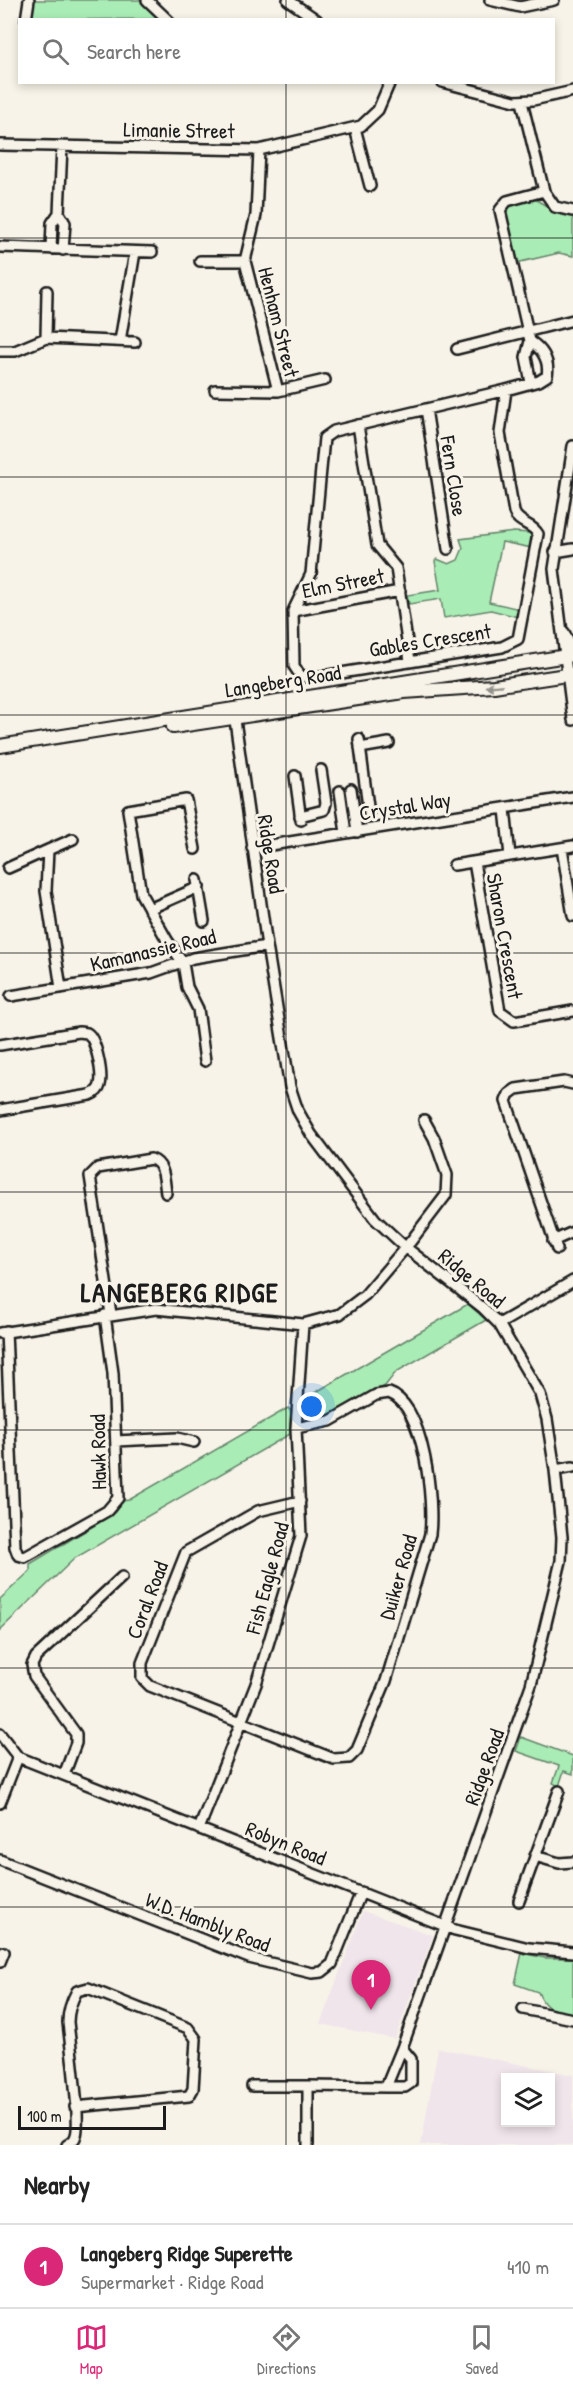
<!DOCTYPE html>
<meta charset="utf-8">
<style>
:root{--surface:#fff;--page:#f2f2f2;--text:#222;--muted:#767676;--line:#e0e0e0;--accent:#db2777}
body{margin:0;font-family:"Patrick Hand",sans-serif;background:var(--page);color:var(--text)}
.controls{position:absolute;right:18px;bottom:18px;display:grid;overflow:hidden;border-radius:0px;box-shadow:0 3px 9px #0003}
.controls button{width:54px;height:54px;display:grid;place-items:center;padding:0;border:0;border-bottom:2px solid var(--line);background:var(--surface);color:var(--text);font:30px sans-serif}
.scale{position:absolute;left:18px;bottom:15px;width:148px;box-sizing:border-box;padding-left:6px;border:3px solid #1c1c1c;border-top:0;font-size:16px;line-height:21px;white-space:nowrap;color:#1c1c1c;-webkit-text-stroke:4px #f7f3e8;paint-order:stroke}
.you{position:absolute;left:312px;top:1407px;width:21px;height:21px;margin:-15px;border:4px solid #fff;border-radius:50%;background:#1a73e8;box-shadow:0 0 0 9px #1a73e833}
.badge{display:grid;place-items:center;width:39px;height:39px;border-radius:50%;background:var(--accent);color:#fff;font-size:20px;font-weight:700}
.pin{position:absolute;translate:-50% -50px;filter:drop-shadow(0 2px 3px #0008)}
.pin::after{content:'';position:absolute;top:32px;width:21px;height:18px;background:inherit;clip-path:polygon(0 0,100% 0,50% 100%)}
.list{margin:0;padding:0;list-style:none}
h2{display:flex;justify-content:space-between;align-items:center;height:78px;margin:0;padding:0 24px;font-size:26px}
h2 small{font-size:20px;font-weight:400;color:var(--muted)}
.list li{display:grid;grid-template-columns:39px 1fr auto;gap:18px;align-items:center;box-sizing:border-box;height:84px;padding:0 24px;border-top:2px solid var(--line)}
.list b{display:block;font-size:22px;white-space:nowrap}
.list p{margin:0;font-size:20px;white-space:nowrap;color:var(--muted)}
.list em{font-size:20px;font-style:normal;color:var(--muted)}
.icon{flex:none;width:33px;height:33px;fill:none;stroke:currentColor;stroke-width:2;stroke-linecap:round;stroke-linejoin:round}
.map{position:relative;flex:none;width:573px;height:2145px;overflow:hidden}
.search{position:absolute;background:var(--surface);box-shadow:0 3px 9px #0003;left:18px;right:18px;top:18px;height:66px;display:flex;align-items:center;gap:15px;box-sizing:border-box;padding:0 21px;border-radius:0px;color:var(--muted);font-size:22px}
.sheet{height:162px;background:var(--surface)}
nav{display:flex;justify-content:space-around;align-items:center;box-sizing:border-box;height:84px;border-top:2px solid var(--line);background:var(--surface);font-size:16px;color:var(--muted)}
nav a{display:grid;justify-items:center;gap:3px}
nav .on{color:var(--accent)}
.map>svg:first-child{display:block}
.built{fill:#f0e5eb;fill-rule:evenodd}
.green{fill:#aaecb6;stroke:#638469;stroke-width:1.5}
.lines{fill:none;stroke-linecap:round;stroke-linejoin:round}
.minor-casing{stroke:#1c1c1c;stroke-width:14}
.secondary-casing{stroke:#1c1c1c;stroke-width:16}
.minor{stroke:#f7f3e8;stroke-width:9}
.secondary{stroke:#f7f3e8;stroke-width:12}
.oneway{fill:#94928c}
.grid{fill:none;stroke:#1c1c1c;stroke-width:1.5;stroke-opacity:0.55}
.labels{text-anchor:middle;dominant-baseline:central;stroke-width:6;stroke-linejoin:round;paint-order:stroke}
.street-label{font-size:21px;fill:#1c1c1c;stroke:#f7f3e8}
.district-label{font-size:27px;font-weight:bold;letter-spacing:1.5px;fill:#1c1c1c;stroke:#f7f3e8}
</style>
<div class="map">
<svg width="573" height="2145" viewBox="0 0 573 2145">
<rect width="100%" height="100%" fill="#f7f3e8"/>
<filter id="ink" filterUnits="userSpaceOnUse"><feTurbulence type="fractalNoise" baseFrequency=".0167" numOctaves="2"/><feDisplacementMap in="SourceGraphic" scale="12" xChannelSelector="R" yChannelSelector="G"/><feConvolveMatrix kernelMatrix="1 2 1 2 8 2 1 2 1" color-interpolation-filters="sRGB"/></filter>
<g filter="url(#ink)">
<path class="built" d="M363 1911 433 1935 395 2039 320 2024Z
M438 2048 573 2075V2145H421ZM506 2078H550V2122H506Z"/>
<path class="green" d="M33 0H141L162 19 29 20Z
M535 199 561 215 573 214V256L559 253 516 263 505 212 512 205Z
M514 532 531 533V538H534L532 548 502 542 489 602 520 609 518 617 491 610 444 618 441 599 409 604 407 595 440 590 435 561 437 559 449 564 458 560 463 548 460 539Z
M468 1304 486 1320 396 1372 385 1386 330 1415 316 1417 305 1410 304 1399Z
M288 1408 291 1411 290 1434 75 1558 0 1630V1599L30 1571V1564L107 1518 115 1512 122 1501 129 1500Z
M521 1737 573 1756V1774L564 1771 559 1786 553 1783 559 1766 516 1751Z
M522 1953 545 1958H573V2013C554 2009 546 2012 538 1992L515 1984Z"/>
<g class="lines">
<defs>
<path id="minor" d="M147 0 168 20
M288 0 317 20
M490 0 520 7 554 0
M26 20 29 0
M442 82 515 101 533 100 573 91
M522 102 544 191 555 207 573 211
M355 128 370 186
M0 145 259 150 361 126 378 110 390 82
M259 150 256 215 245 261 278 391
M59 213 65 223 63 250
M0 247 152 252
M51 249 52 223 59 213 62 146
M200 261H245
M46 338 47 291
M120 341 135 252
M530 341 526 357 531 383
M457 349 573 320
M0 351H15L46 338 135 342
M215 390 278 391 325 380
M506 390 500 433 514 512C518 524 532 523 538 534L518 639 502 647 310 678 300 675 294 666 293 611 311 574 324 438 334 431 506 390 539 381 547 376C550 360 542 349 530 341L500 210 507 201 544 191
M426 409 448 549
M358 425 377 545 396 568 410 661
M573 446 554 569 573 720
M555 552 573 549
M293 611 400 591
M564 632 573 651
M234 713 267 946 290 1087 298 1111 311 1134 375 1219 404 1246 483 1308 499 1324 540 1394 547 1419 555 1470 562 1537 561 1561 531 1685 402 2048 386 2087 308 2086V2145
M359 739 369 814
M360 748 389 743
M295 776 301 820
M351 789 357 832
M340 791 346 833
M505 809 510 856
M300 816 324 810 326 803 321 770
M252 848 573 797
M562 848 573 916
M195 849 186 800 128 810 141 894 167 940 183 963 187 987 198 1009 205 1061
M474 862 500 1011 514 1021 573 1011
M454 865 573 846
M8 868 48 850
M197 880 204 921
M149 909 199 887
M61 988 46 891 48 850 73 839
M11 996 151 973 193 958 267 946
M0 1045 79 1032 87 1033C96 1038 103 1074 100 1085 99 1090 95 1093 90 1095L0 1110
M553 1241 573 1232
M557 1249 506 1101 509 1094 516 1089 564 1082 573 1084
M111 1314 90 1176 98 1168 151 1159C165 1164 164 1180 166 1193
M499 1324 573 1281
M6 1331 15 1547 18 1555 25 1557 107 1511 118 1498 113 1373 105 1315
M0 1333 156 1309 303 1324 340 1314 365 1295 411 1241 446 1195 447 1175 434 1138 424 1120
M296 1428 330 1421 376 1395 389 1393C425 1405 434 1503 430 1534L386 1681 357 1750 349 1758 334 1759 150 1686 142 1678V1663L186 1552 258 1511 300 1501
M116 1441 177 1438 194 1442
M555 1470 573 1467
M0 1734 18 1757 455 1930 529 1948 573 1952
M64 1775 76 1743V1734L34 1676 32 1665 36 1657 122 1577
M0 1803 18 1757
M199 1829 256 1684 301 1536 296 1428 303 1324
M535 1856 559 1863 573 1862
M0 1860 249 1958 312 1973 322 1972 332 1964 361 1892
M519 1901 559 1791
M0 1962 4 1952
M523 2009 573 2019
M252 2086H308
M386 2087H405L411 2083V2059L402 2048
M67 2145C71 2143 75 2140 76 2135 81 2121 70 2043 68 2022 68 2011 71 2002 77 1991L88 1988 188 2028 196 2039 193 2089 189 2096 75 2107"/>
<path id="secondary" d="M173 727 404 692 494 686 573 674
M0 746 573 655"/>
</defs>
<use href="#minor" class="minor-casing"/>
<use href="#secondary" class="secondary-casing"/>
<use href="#minor" class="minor"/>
<use href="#secondary" class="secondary"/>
</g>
<defs><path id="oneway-solid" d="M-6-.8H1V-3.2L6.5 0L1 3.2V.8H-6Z" transform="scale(1.5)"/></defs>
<use class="oneway" href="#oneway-solid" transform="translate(494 686) rotate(175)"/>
</g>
<path class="grid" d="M286 0V20M286 82V2145M0 238H573M0 477H573M0 715H573M0 953H573M0 1192H573M0 1430H573M0 1668H573M0 1907H573"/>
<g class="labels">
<g class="street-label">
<text transform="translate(179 130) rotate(1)">Limanie Street</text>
<text transform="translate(279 322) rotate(76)">Henham Street</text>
<text transform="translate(454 476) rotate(81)">Fern Close</text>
<text transform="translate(343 583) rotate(-11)">Elm Street</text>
<text transform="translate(430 640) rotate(-9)">Gables Crescent</text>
<text transform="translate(283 681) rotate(-9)">Langeberg Road</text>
<text transform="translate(405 806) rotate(-9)">Crystal Way</text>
<text transform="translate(271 854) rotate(81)">Ridge Road</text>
<text transform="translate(505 936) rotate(80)">Sharon Crescent</text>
<text transform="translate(153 950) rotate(-13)">Kamanassie Road</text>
<text transform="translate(472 1278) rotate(40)">Ridge Road</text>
<text transform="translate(98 1452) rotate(-91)">Hawk Road</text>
<text transform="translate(398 1577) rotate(-74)">Duiker Road</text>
<text transform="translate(267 1578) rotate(-75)">Fish Eagle Road</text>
<text transform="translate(147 1600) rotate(-69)">Coral Road</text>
<text transform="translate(484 1767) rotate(-70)">Ridge Road</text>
<text transform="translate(286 1843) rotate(22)">Robyn Road</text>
<text transform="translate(208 1922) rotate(21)">W.D. Hambly Road</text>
</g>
<g class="district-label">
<text x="180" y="1292">LANGEBERG RIDGE</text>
</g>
</g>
</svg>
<div class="controls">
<button><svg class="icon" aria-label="layers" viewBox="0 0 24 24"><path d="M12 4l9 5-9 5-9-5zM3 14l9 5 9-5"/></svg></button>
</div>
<div class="scale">100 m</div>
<div class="you"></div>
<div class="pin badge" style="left:371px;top:2010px">1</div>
<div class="search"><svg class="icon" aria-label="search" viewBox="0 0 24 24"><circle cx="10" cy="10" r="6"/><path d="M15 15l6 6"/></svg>Search here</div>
</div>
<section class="sheet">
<h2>Nearby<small></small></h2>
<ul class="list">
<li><span class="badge">1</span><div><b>Langeberg Ridge Superette</b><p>Supermarket · Ridge Road</p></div><em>410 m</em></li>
</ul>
</section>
<nav>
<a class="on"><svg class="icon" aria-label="map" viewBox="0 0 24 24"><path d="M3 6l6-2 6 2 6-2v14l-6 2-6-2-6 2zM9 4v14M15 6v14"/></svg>Map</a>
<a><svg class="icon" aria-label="directions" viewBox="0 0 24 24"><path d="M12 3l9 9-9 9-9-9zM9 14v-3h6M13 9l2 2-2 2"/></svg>Directions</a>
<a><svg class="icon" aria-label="saved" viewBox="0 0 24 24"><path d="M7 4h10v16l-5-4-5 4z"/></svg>Saved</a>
</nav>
